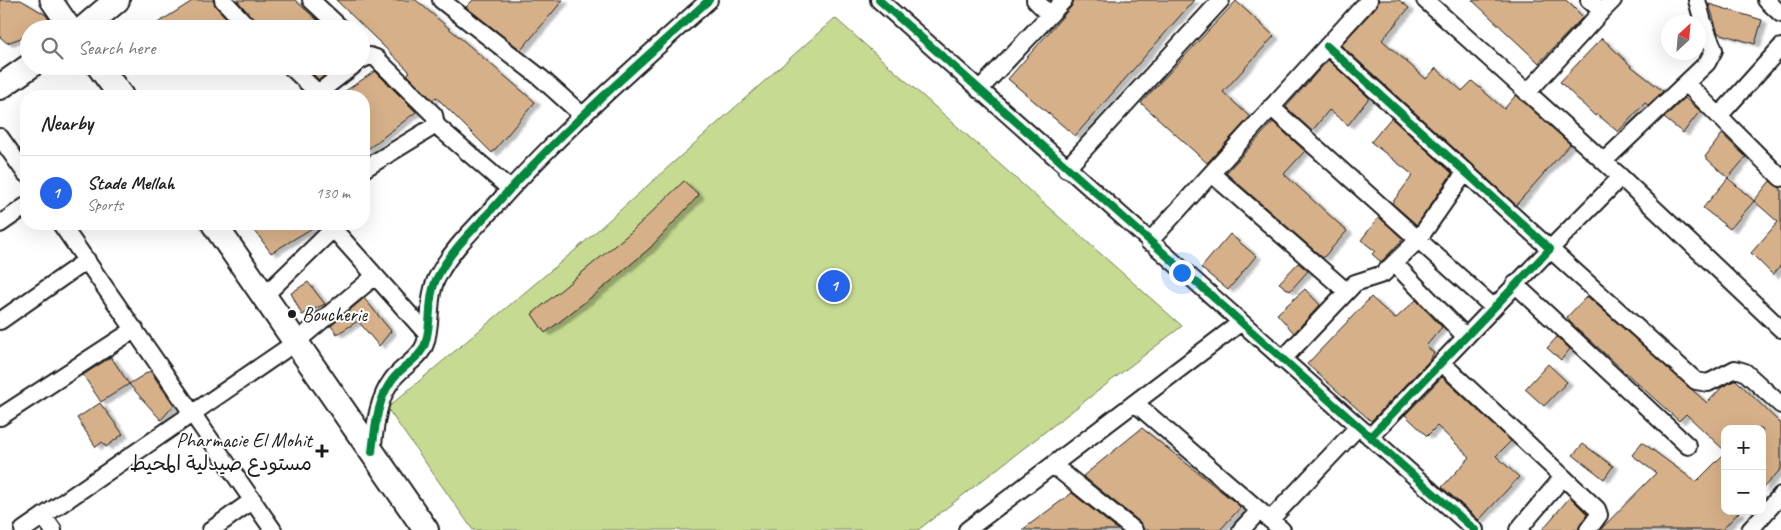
<!DOCTYPE html>
<meta charset="utf-8">
<style>
:root{--surface:#fff;--page:#f2f2f2;--text:#222;--muted:#767676;--line:#e0e0e0;--accent:#2563eb}
body{margin:0;font-family:Caveat,"Playpen Sans Arabic",sans-serif;background:var(--page);color:var(--text)}
.controls{position:absolute;right:15px;bottom:15px;display:grid;overflow:hidden;border-radius:10px;box-shadow:0 5px 20px #0002}
.controls button{width:45px;height:45px;display:grid;place-items:center;padding:0;border:0;border-bottom:1px solid var(--line);background:var(--surface);color:var(--text);font:25px sans-serif}
.compass{position:absolute;left:1661px;top:15px;width:45px;height:45px;border-radius:50%;background:var(--surface);box-shadow:0 5px 20px #0002;rotate:26deg}
.you{position:absolute;left:1181px;top:272px;width:18px;height:18px;margin:-12px;border:4px solid #fff;border-radius:50%;background:#1a73e8;box-shadow:0 0 0 8px #1a73e833}
.badge{display:grid;place-items:center;width:32px;height:32px;border-radius:50%;background:var(--accent);color:#fff;font-size:16px;font-weight:700}
.pin{position:absolute;translate:-50% -50%;border:2px solid #fff;box-shadow:0 1px 5px #0006}
.list{margin:0;padding:0;list-style:none}
h2{display:flex;justify-content:space-between;align-items:center;height:65px;margin:0;padding:0 20px;font-size:21px}
h2 small{font-size:16px;font-weight:400;color:var(--muted)}
.list li{display:grid;grid-template-columns:32px 1fr auto;gap:15px;align-items:center;box-sizing:border-box;height:75px;padding:0 20px;border-top:1px solid var(--line)}
.list b{display:block;font-size:19px;white-space:nowrap}
.list p{margin:0;font-size:16px;white-space:nowrap;color:var(--muted)}
.list em{font-size:16px;font-style:normal;color:var(--muted)}
.icon{flex:none;width:28px;height:28px;fill:none;stroke:currentColor;stroke-width:2;stroke-linecap:round;stroke-linejoin:round}
.map{position:relative;flex:none;width:1781px;height:530px;overflow:hidden}
.search{position:absolute;background:var(--surface);box-shadow:0 5px 20px #0002;left:20px;top:20px;width:350px;height:55px;display:flex;align-items:center;gap:12px;box-sizing:border-box;padding:0 18px;border-radius:28px;color:var(--muted);font-size:19px}
.panel{position:absolute;background:var(--surface);box-shadow:0 5px 20px #0002;left:20px;top:90px;width:350px;height:140px;border-radius:20px}
.map>svg:first-child{display:block}
.green{fill:#c6db91;stroke:#717c56}
.building{fill:#d6b088;stroke:#1c1c1c;filter:url(#shadow)}
.lines{fill:none;stroke-linecap:round;stroke-linejoin:round}
.minor-casing{stroke:#1c1c1c;stroke-width:20}
.tertiary-casing{stroke:#1c1c1c;stroke-width:25}
.secondary-casing{stroke:#1c1c1c;stroke-width:28}
.minor{stroke:#fff;stroke-width:16}
.tertiary{stroke:#fff;stroke-width:21}
.secondary{stroke:#fff;stroke-width:24}
.cycleway-casing{stroke:#fff;stroke-width:11}
.cycleway{stroke:#00873e;stroke-width:8}
.poi-dot{fill:#1c1c1c;stroke:#fff;stroke-width:2}
.labels{text-anchor:middle;dominant-baseline:central;stroke-width:4;stroke-linejoin:round;paint-order:stroke}
.poi-label{font-size:20px;fill:#1c1c1c;stroke:#fff;text-anchor:start}
</style>
<div class="map">
<svg width="1781" height="530" viewBox="0 0 1781 530">
<defs>
<filter id="shadow"><feDropShadow dx="5.5" dy="3" stdDeviation="1" flood-color="#0004"/></filter>
</defs>
<rect width="100%" height="100%" fill="#fff"/>
<filter id="ink" filterUnits="userSpaceOnUse"><feTurbulence type="fractalNoise" baseFrequency=".02" numOctaves="2"/><feDisplacementMap in="SourceGraphic" scale="10" xChannelSelector="R" yChannelSelector="G"/><feConvolveMatrix kernelMatrix="1 2 1 2 8 2 1 2 1" color-interpolation-filters="sRGB"/></filter>
<g filter="url(#ink)">
<path class="green" d="M835 18 1182 326 918 530H473L387 408 580 246Z"/>
<path class="building" d="M0 0H21L46 15 53 26 45 29H29V35L7 43 0 37Z
M194 0H213L216 7 233 25 227 29H148Z
M237 0H295L327 29H262Z
M336 0H416L535 102 492 153 436 97 432 100 407 74 410 72Z
M473 0H563L521 50 466 7Z
M1074 0H1194L1075 136 1008 79 1071 7Z
M1379 0H1399L1409 8 1382 40 1426 79 1436 68 1462 91 1472 81 1504 109 1516 95 1570 144 1516 205 1341 45 1376 7Z
M1472 0H1566L1583 17 1539 63Z
M1236 1 1274 36 1223 92 1250 117 1207 163 1141 103Z
M1709 4 1762 20 1755 44 1718 33Z
M1602 38 1631 66 1663 91 1648 105 1645 103 1618 132 1597 114 1595 116 1560 82Z
M1328 60 1369 98 1348 125 1329 110 1312 131 1286 107Z
M305 66H335L319 80Z
M375 71 416 112 364 152V96H338Z
M1685 98 1700 111 1683 133 1664 118Z
M1391 118 1452 173 1417 225 1392 203 1413 175 1371 142Z
M1273 122 1305 151 1284 174 1347 231 1323 258 1226 173Z
M1722 134 1746 157 1728 178 1705 157Z
M1728 178 1754 201 1730 229 1703 208Z
M684 181 699 195 650 248 603 288 545 333 532 314 631 232Z
M1770 181 1781 189V265L1773 275 1751 253 1778 222 1754 201Z
M1379 217 1403 239 1381 262 1372 254 1375 251 1361 240Z
M250 224H319L271 253Z
M1230 234 1256 256 1228 290 1201 268Z
M1298 263 1308 271 1290 291 1279 283Z
M308 282 325 304 302 315 291 293Z
M1305 289 1320 305 1294 333 1277 314Z
M1587 296 1707 403 1722 387 1736 380 1781 424V469L1762 489V429H1725V451L1686 414 1679 421 1570 322 1567 317Z
M1371 297 1395 319 1416 300 1442 327 1426 346 1434 353 1428 362 1371 421 1307 364Z
M364 298 391 331 379 346 358 321 337 334 331 326Z
M1557 337 1570 349 1561 360 1547 348Z
M111 357 129 384 101 402 83 375Z
M1548 364 1567 382 1544 406 1525 389Z
M150 371 174 405 161 420 129 384Z
M1442 377 1511 441 1496 456 1519 477 1479 520 1442 487 1470 457 1437 426 1427 436 1405 415Z
M100 403 123 434 106 447 102 442 96 447 77 418Z
M1142 428 1241 507 1220 530H1144L1140 522 1083 476Z
M1642 442 1696 482 1725 453V511H1740L1722 530H1600L1656 473 1632 455Z
M1583 444 1613 466 1604 479 1573 455Z
M1072 493 1118 530H1022Z
M1570 497 1587 514 1578 530H1542Z"/>
<g class="lines">
<defs>
<path id="minor" d="M223 0 250 29
M311 0 342 29
M441 0 541 78 582 115
M879 0 1475 530
M1035 0 1050 15
M1425 0 1621 177 1781 329
M1589 0 1602 11 1613 0
M1766 0 1781 14
M1327 46 1550 249 1370 437
M1781 47 1719 116 1781 178
M361 60 370 56 376 58 434 115 436 125 364 169
M290 66 318 93
M1686 83 1719 116
M979 90 1064 0
M1527 93 1602 11
M314 96 353 66
M1271 107 1493 307
M436 125 510 189
M0 137 26 174
M1604 161 1707 63 1714 50 1703 22 1697 0
M1066 169 1221 0
M1212 174 1346 291
M1621 177 1550 249 1696 381 1708 383 1735 369 1745 372 1781 405
M0 224 26 206
M61 224 273 530
M329 224 427 334
M1149 242 1369 0
M1394 263 1466 337
M1515 284 1688 446
M264 296 333 229
M0 321 87 260
M1282 360 1355 283 1383 274 1418 240 1466 171
M1442 363 1597 509 1599 515 1588 530
M1135 403 1282 530
M0 417 135 329
M372 452C375 428 377 400 392 380 401 367 420 359 425 344 433 321 426 295 439 274 452 249 475 228 494 207 560 132 635 67 709 0
M1053 465 1134 530
M43 516 53 530
M1270 520 1358 427
M23 530 296 342 375 276
M211 530 253 500
M967 530 1240 323
M1241 530 1259 511
M1518 530 1563 477
M1750 530 1781 495"/>
<path id="tertiary" d="M51 0 71 29"/>
<path id="secondary" d="M83 29 117 0
M99 66 121 96
M0 87 30 66
M214 224 426 530"/>
</defs>
<use href="#minor" class="minor-casing"/>
<use href="#tertiary" class="tertiary-casing"/>
<use href="#secondary" class="secondary-casing"/>
<use href="#minor" class="minor"/>
<use href="#tertiary" class="tertiary"/>
<use href="#secondary" class="secondary"/>
<defs>
<path id="cycleway" d="M879 0 1475 530
M1327 46 1550 249 1370 437
M372 452C375 428 377 400 392 380 401 367 420 359 425 344 433 321 426 295 439 274 452 249 475 228 494 207 560 132 635 67 709 0"/>
</defs>
<use href="#cycleway" class="cycleway-casing"/>
<use href="#cycleway" class="cycleway"/>
</g>
</g>
<g class="poi-dot">
<circle cx="292" cy="314" r="5"/>
<path d="M319.5 443.5h5v5h5v5h-5v5h-5v-5h-5v-5h5z"/>
</g>
<g class="labels">
<g class="poi-label">
<text x="302" y="314">Boucherie</text>
<text x="312" y="440" text-anchor="end">Pharmacie El Mohit<tspan x="312" dy="23">مستودع صيدلية المحيط</tspan></text>
</g>
</g>
</svg>
<div class="controls">
<button>+</button>
<button>−</button>
</div>
<svg class="compass" viewBox="-18 -18 36 36"><path d="M0-13l5 13h-10z" fill="#e53935"/><path d="M0 13l5-13h-10z" fill="#767676"/></svg>
<div class="you"></div>
<div class="pin badge" style="left:834px;top:286px">1</div>
<div class="search"><svg class="icon" aria-label="search" viewBox="0 0 24 24"><circle cx="10" cy="10" r="6"/><path d="M15 15l6 6"/></svg>Search here</div>
<section class="panel">
<h2>Nearby<small></small></h2>
<ul class="list">
<li><span class="badge">1</span><div><b>Stade Mellah</b><p>Sports</p></div><em>130 m</em></li>
</ul>
</section>
</div>
